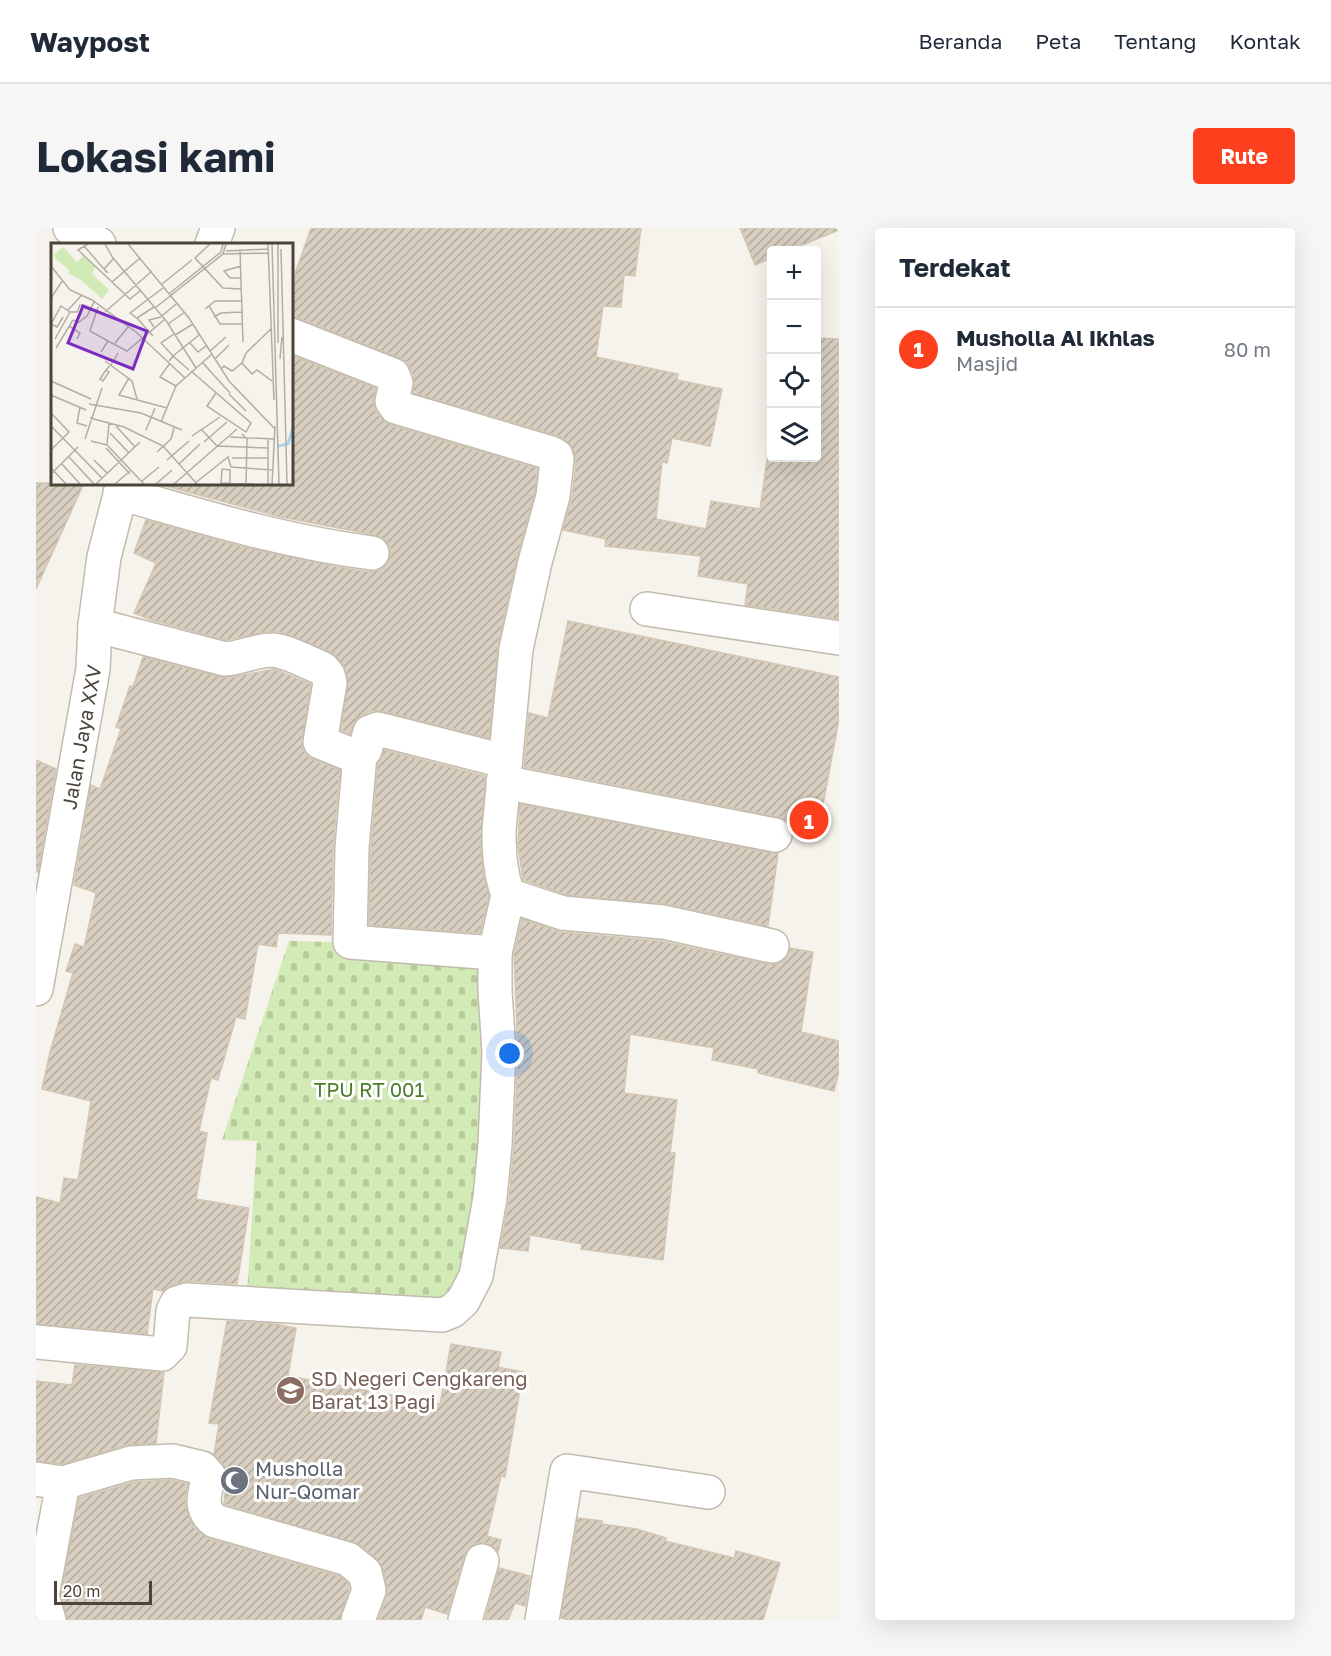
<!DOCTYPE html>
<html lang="id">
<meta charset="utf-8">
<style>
:root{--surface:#fff;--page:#f6f6f7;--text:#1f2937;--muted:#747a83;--line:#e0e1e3;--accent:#fc3f1d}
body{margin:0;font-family:"Golos Text",sans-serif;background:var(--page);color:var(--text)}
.controls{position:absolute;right:18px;top:18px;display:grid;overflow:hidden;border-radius:6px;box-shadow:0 6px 24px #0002}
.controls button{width:54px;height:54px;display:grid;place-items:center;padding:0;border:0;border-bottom:2px solid var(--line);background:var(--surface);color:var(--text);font:30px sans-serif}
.scale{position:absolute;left:18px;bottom:15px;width:98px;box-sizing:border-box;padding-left:6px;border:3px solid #4b4439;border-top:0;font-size:16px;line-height:21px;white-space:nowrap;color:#4b4439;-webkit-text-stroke:4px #fff;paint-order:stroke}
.you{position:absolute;left:474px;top:826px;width:21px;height:21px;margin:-15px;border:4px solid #fff;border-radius:50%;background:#1a73e8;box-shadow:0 0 0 9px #1a73e833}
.badge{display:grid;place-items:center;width:39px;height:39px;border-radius:50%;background:var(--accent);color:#fff;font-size:20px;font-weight:700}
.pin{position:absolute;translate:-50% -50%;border:3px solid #fff;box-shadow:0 2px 6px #0006}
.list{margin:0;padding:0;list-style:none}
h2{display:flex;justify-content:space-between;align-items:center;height:78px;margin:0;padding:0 24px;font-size:26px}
h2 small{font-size:20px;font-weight:400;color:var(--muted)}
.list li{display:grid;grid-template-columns:39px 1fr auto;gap:18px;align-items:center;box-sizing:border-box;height:84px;padding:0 24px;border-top:2px solid var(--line)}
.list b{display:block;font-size:22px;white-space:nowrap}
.list p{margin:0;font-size:20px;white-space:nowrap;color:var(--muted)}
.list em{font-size:20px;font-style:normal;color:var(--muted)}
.icon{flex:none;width:33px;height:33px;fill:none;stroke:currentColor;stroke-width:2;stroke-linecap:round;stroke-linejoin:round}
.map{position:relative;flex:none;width:803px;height:1392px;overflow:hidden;border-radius:6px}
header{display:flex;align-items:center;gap:36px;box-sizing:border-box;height:84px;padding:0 30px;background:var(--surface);border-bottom:2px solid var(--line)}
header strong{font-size:28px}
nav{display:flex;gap:33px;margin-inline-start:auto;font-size:21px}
.intro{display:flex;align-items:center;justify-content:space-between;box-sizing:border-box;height:144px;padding:0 36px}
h1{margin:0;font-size:42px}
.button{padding:15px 27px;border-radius:6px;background:var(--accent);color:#fff;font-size:21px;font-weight:700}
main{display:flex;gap:36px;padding:0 36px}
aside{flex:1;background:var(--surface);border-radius:6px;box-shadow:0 6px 24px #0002}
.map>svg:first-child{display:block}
.cemetery{fill:url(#cemetery-stones)}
.building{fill:url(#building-hatch);stroke:#d3c7b4;stroke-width:1.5}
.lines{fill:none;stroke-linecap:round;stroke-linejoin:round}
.minor-casing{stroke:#c2bbae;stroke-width:36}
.minor{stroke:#fff;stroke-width:33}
.labels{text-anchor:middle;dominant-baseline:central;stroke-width:6;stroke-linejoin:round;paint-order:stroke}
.street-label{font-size:20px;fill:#4b4439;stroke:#fff}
.park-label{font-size:20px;fill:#4a7f2a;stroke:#fff}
.education-label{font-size:20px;fill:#785e54;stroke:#fff;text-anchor:start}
.worship-label{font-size:20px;fill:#5b616d;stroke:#fff;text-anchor:start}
.inset-river{fill:none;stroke:#a9d4f2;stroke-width:3}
.inset-road{fill:none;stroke:#b2ada4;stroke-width:1.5}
.view{fill:#7b2cbf;fill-opacity:0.15;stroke:#7b2cbf;stroke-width:3}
.inset-edge{fill:none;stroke:#4b4439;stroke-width:3}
</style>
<header>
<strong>Waypost</strong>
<nav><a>Beranda</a><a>Peta</a><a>Tentang</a><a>Kontak</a></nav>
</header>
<div class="intro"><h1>Lokasi kami</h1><a class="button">Rute</a></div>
<main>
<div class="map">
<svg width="803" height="1392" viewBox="0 0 803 1392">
<defs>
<pattern id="cemetery-stones" width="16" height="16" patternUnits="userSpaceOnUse" patternTransform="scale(1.5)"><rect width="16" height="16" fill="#d2eab5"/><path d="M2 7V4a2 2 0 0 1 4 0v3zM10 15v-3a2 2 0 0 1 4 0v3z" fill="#b6ca9c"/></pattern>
<pattern id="building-hatch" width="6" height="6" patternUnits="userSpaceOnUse" patternTransform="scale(1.5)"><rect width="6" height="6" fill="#d8cfc1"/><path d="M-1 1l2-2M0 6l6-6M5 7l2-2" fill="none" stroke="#b1aa9e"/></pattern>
</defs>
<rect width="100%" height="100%" fill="#f6f3ec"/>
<path class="cemetery" d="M253 713 462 718 440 1082 211 1064 221 913 186 912Z"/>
<path class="building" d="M275 0H605L599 48 588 47 585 79 567 78 560 129 642 146 641 152 686 161 674 218 636 210 631 235 626 234 620 291 670 301 675 273 724 281 735 204V230H780V110L803 111V391L709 377 712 356 662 348 665 328 569 318 570 311 527 302 536 270 540 234 538 223 530 212 520 207 377 165 378 148 371 134 364 130 262 90 255 89V57Z
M704 0H803V2L754 22H735V30L719 37Z
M255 127 340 160 338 176 340 183 345 190 355 197 501 240 499 264 481 330 462 417 453 510 346 483H335L321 491 314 506 305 502 312 450 306 435 295 424 245 404H228L190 412 116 392 98 385 120 335 98 325 110 292 204 318 301 339 334 344 343 342 351 336 354 328V319L348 311 339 307 245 289 122 256 255 255Z
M0 255H48L0 361Z
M532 393 803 449V491L781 609 757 605 752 593 743 589 488 539 493 485 512 490Z
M107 429 185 449H197L238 441 275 456 266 511V520L270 527 276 531 304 542 297 620 295 707 242 705 240 719 222 716 209 791 200 789 182 852 175 850 163 903 171 905 160 971 213 980 201 1056 152 1053 136 1057 127 1063 117 1061 111 1106 0 1096V969L24 975 28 950 42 952 55 873 6 861 14 824 37 745 30 743 39 716 48 719 60 665 38 657 55 557 64 561 85 501 80 499 94 458 97 459Z
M348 522 449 548 445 619 447 645 453 668 444 705 333 697 335 621 342 535Z
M0 532 20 541 2 644H0Z
M484 576 735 625H742L732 698 631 676 531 667 487 652 482 618Z
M486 691 525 704 624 713 732 736H741L749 731 754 720 777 724 765 804 803 813V843L798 863 722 845V841L676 832 678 820 594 806 588 865 641 872 634 925H639L627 1032 545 1021 546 1016 494 1007 492 1023 464 1020 473 972 478 918 482 825 478 727Z
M191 1093 239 1096 260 1100 252 1148 404 1176 415 1116 465 1124 462 1139 487 1144 469 1249 465 1248 451 1308 465 1312 462 1324 459 1320 451 1315H441L433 1320 428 1328 411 1386 389 1379 385 1392H342L351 1368V1358L347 1341 341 1331 324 1317 188 1276 191 1244 187 1236 178 1226 183 1196 173 1195Z
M39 1137 128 1144 120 1215 90 1217 26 1236 0 1233V1153L36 1157Z
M135 1252 152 1256 149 1270 151 1283 158 1299 167 1307 174 1311 303 1348 312 1355 313 1361 304 1392H31L25 1367 43 1270 98 1254Z
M542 1290 566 1293V1296L601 1301 630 1310 629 1313 698 1330 700 1323 744 1335 727 1392H533L525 1390Z
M463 1340 494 1348 489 1378 479 1375 472 1392H449Z"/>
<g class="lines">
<defs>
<g id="minor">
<path d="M34 0 63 16"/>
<path d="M176 16 182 0"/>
<path d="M255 107 357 147 360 155 356 173 360 179 515 225 520 228 521 232 517 268 499 334 480 421 463 602C463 625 464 644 472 667L527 685 627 694 736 718"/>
<path d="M84 265C167 289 250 314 336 325"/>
<path d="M611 381 803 410"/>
<path d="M59 397 189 431C205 430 220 422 237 422 250 423 274 435 287 441L292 447 294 455 284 514 316 527H324L329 522 334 504 342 501 468 533"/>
<path d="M324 527 316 620 314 714 459 725"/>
<path d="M467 554 739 607"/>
<path id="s1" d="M0 761 57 441 59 397 68 329 87 255"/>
<path d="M0 1114 126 1126 134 1118 137 1083 141 1075 151 1072 406 1087 416 1083 427 1073 440 1048 454 970 459 917 463 824 459 763V725L472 667"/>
<path d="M0 1251 27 1255 95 1235 137 1233 166 1240 173 1248C169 1264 162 1281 179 1293L312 1331 329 1345 333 1362 322 1392"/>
<path d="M13 1392 6 1368 27 1255"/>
<path d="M429 1392 446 1333"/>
<path d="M506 1392 531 1243 672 1264"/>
</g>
</defs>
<use href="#minor" class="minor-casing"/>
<use href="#minor" class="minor"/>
</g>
<defs>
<symbol id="school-disc" viewBox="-11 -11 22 22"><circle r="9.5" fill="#8d6e63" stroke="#fff"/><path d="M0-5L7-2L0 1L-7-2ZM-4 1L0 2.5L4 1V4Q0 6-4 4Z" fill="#fff"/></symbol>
<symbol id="mosque-disc" viewBox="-11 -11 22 22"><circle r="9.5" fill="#6b7280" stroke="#fff"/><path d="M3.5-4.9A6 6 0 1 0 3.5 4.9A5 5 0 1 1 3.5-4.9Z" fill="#fff"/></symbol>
</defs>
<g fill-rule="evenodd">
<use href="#school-disc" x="238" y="1146" width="33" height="33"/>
<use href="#mosque-disc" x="182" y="1236" width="33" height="33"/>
</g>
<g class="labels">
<g class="street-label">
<text stroke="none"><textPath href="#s1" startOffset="256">Jalan Jaya XXV</textPath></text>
</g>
<g class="park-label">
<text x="333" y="861">TPU RT 001</text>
</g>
<g class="education-label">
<text x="275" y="1150">SD Negeri Cengkareng<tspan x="275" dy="23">Barat 13 Pagi</tspan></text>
</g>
<g class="worship-label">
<text x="219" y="1240">Musholla<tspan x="219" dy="23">Nur-Qomar</tspan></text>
</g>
</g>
<g transform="translate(15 15)">
<rect width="242" height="242" fill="#f6f3ec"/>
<path d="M12 4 26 19 32 13 44 24 41 31 58 47 51 56 30 37 17 30 18 27 5 16 3 12Z" fill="#d2eab5"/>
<path class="inset-river" d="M227 203 237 201 242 185"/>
<path class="inset-road" d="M37 1 27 7 61 39 89 15M54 1 62 15 116 79 145 125M77 1 138 75 178 138 224 186M159 1 144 15 172 45 190 46M217 1 223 157M221 1 228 241M33 3 53 26M230 6 236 241M175 8 217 6M189 8 192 99M171 11 217 10M0 23 19 47 41 57 85 89 134 135M190 23 173 28 179 35H190M57 30 53 26 62 16M61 39 79 56 90 47M111 41 141 17M119 50 170 9 172 1M0 55 12 37M158 63 169 81H191M47 64 39 88 57 98M103 64 86 75 79 70 112 45M104 65 172 11 175 1M154 66 164 58H191M17 67 30 53M54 69 101 28M111 73 125 61M163 74 170 70 191 69M86 75 102 93M22 77 28 79 36 73 43 59M0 81 10 63 19 69M0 81 6 84 12 74M117 81 134 69M18 83 29 90 26 96M103 84 98 77 110 74M124 92 142 81M4 96 19 69H26L29 62 38 66M64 100 77 84M139 100 147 109 155 103M227 100V1M5 105 22 77M159 108 175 94M50 109 57 98 76 108 113 77M164 116 178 102M229 116 231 94M54 118 81 138 86 156M118 118 122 113 110 100 123 91M151 119 179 150M119 120 109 134 125 143M191 120 195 110 220 86M191 120 201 131 206 127 221 138M170 126 173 123 181 128 191 120M55 127 58 129 52 138 49 136 55 127 62 119 67 110M138 127 122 113 148 92M140 128 200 180 195 189 156 163 165 150M78 135 68 152 116 165M0 138 40 156M178 151 195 168M0 152 35 167M38 161 90 170 131 187M29 164 26 180 36 183M0 170 18 189 0 207M39 175 73 184 112 203 146 241M110 179 125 143 161 111M0 183 51 235M65 183 84 204M150 186 166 203 217 205M95 187 104 165M59 190 78 210M191 191 196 196 195 241M141 193 169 174M179 194 223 196M34 196 51 145M40 198 56 202 58 180M153 199 176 179M57 203 93 241M55 205 79 231M106 209 120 196 123 185M18 214 43 241M181 215H217M43 217 56 230M116 217 138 198M11 221 29 241M128 221 149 201M0 225 15 241M0 231 27 204M91 238 108 224M170 240 203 241M45 241 89 199M64 241 79 228M105 241 121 227M123 241 186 186M143 241 177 214 180 224 221 227M170 241 171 226 179 227V240M217 241V196M221 241 224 183"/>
<path class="view" d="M32 63 96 88 82 126 17 100Z"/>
<rect width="242" height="242" class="inset-edge"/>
</g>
</svg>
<div class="controls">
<button>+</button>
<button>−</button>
<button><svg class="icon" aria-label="locate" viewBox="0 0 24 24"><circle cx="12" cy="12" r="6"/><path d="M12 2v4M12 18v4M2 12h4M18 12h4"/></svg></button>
<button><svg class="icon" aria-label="layers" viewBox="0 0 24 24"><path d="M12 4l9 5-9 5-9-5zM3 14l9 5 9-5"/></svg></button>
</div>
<div class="scale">20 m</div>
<div class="you"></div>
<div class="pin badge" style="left:773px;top:592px">1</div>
</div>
<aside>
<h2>Terdekat<small></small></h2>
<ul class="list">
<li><span class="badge">1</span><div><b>Musholla Al Ikhlas</b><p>Masjid</p></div><em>80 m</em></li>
</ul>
</aside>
</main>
